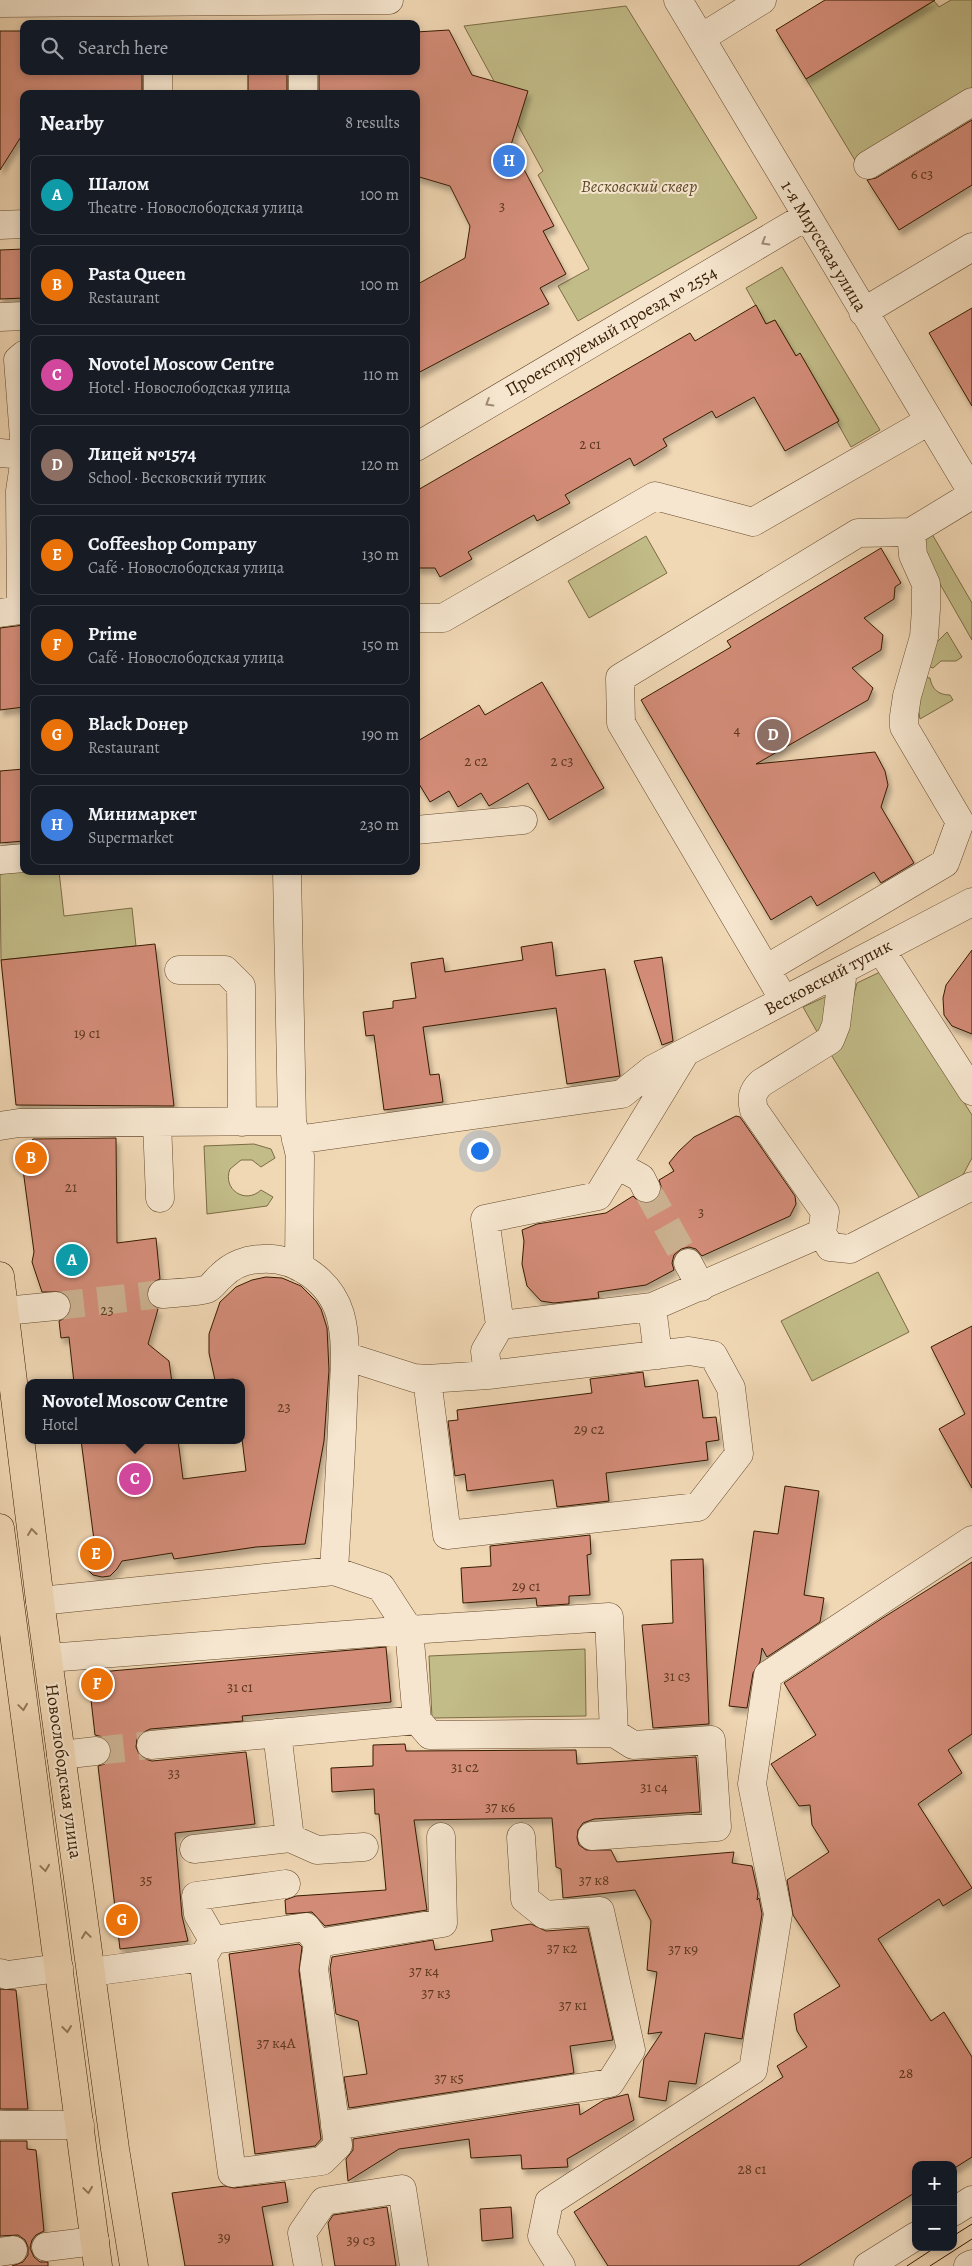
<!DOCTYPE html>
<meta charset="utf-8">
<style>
:root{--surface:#171b24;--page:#242831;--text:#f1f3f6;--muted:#9ea1a6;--line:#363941;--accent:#c59692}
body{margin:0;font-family:Alegreya,serif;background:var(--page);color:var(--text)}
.controls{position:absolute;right:15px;bottom:15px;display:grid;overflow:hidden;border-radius:10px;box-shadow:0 2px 8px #0003}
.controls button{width:45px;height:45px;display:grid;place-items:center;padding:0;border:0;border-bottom:1px solid var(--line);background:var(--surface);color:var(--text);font:25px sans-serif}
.you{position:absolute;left:479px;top:1150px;width:18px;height:18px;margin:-12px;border:4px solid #fff;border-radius:50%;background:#1a73e8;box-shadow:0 0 0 8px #1a73e833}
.badge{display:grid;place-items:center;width:32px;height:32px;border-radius:50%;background:var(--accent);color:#fff;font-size:16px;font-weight:700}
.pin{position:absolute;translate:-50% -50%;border:2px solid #fff;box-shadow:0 1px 5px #0006}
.popup{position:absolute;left:25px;top:1379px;width:220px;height:65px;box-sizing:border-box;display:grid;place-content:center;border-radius:10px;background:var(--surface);filter:drop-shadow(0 1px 4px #0005);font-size:16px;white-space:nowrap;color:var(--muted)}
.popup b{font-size:19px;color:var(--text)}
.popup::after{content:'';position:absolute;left:50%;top:100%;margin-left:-10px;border:10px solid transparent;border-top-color:var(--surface)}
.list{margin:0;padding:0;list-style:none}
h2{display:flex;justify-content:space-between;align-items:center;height:65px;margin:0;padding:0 20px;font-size:21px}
h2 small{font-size:16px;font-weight:400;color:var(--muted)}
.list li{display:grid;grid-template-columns:32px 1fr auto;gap:15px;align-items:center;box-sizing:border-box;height:80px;margin:0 10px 10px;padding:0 10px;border:1px solid var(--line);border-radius:10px}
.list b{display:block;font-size:19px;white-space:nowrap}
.list p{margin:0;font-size:16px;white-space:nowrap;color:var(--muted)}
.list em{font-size:16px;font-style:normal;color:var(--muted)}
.icon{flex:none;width:28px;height:28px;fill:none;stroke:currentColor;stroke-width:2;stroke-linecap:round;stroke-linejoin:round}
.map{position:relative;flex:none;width:972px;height:2266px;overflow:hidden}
.search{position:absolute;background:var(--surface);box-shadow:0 2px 8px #0003;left:20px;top:20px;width:400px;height:55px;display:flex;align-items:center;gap:12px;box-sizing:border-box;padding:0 18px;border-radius:10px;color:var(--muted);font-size:19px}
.panel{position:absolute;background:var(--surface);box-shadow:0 2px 8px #0003;left:20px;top:90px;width:400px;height:785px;border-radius:10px}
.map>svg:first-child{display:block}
.green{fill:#c2bc88;stroke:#7c6c44}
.building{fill:#d38c78;stroke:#361b00;filter:url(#shadow)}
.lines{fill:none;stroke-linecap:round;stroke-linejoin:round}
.minor-tunnel{stroke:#ccb291;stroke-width:28;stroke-dasharray:28 14;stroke-linecap:butt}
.minor-casing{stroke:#654a2d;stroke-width:29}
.major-casing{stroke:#361b00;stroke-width:29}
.minor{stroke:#f6e6cf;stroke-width:28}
.major{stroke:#f1d8b5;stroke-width:28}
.tram{stroke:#361b00;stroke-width:1}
.oneway{stroke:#a08b72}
.oneway2{stroke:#947a5a}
.labels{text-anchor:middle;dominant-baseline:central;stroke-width:4;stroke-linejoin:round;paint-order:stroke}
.number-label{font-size:15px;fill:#5d371e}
.park-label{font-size:18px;font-style:italic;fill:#604b29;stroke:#f6e6cf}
.street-label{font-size:18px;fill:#361b00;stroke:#f6e6cf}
</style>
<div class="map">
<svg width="972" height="2266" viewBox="0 0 972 2266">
<defs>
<filter id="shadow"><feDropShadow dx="3" dy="5.5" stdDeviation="2.5" flood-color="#0004"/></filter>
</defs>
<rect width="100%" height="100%" fill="#f1d8b5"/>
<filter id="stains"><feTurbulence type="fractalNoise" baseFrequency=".004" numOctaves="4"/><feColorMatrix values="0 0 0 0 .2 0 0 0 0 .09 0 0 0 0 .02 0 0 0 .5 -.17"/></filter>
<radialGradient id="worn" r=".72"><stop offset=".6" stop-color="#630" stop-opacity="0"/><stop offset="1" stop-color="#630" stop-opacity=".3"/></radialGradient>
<path class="green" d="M951 0H972V90L856 162 806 79 934 1 939 7Z
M626 6 757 218 578 321 558 286 589 269 538 175 543 171 464 26Z
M782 267 880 430 851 447 837 422 839 420 800 354 796 356 775 320 766 324 746 288Z
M932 534 972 603V640L924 556 923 546 926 538Z
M646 536 667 573 589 618 568 581Z
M947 632 962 657 956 661H941L933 668 924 665 936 643Z
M920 677 930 678C932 689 938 695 950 695L953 700 920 719 918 708Z
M27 871H59L64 916 132 908 136 946 1 960 0 874Z
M880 972 972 1115V1158L957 1186 922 1202 830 1053 840 1047 857 983Z
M825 997 829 1006 820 1037 803 1007Z
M254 1144 271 1149 275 1158 261 1167 252 1160H241L230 1169C222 1189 245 1205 261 1190L273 1197 267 1206 207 1214 204 1146Z
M878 1272 909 1332 812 1381 781 1321Z
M585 1649 586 1716 432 1718 429 1656Z"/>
<path class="building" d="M825 0H935L806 79 776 30Z
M449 30 472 75 528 91 511 145 554 226 543 231 566 274 540 288 549 304 416 374V285L465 258 470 226 450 186 416 176V94H319V71H416V32Z
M0 31H24V71H142V94H24V132L0 170Z
M248 71H287V94H248Z
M972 120V185L899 230 867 180 876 178Z
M24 249V298L0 299V250Z
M756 305 766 324 775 320 796 356 800 353 839 421 785 451 754 397 716 418 712 411 663 439 667 446 634 466 630 458 565 495 570 503 537 521 534 515 468 552 472 559 440 577 435 568H416V491L690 333 695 341Z
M972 308V406L929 333Z
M881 548 901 583 895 587 894 599 864 618 883 635 881 650 852 668 873 688 868 700 756 764 875 752 885 771 888 785 881 807 914 863 881 883 874 872 817 906 811 896 771 920 641 700 731 647 727 641Z
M24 625V707L0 710V628Z
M542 682 604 788 549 820 528 783 489 806 481 793 458 807 449 791 430 802 416 779V742L479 705 485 715Z
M24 769V841L0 843V771Z
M552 942 556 976 605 969 620 1076 567 1084 556 1008 423 1027 430 1075 439 1074 443 1102 384 1110 374 1035 366 1036 363 1012 393 1008V1001L416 998 411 963 443 958 445 972 523 960 521 947Z
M155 944 174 1106 16 1105 1 960Z
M972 950V1034L952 1026 944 1015 943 998 946 985Z
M662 957 673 1041 662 1045 634 961Z
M736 1116 740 1117 795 1196 796 1204 790 1216 702 1256 696 1249 689 1247 681 1249 674 1255 672 1263 674 1270 646 1285 598 1292 599 1298 554 1303 541 1301 527 1286 522 1264 524 1241 522 1230 537 1224 606 1213 633 1196 638 1201 645 1204 653 1202 659 1196 662 1189 659 1180 674 1171 669 1163 679 1151 694 1137Z
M116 1138 117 1243 156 1238 160 1279 153 1282 148 1287 146 1295 150 1303 158 1309 148 1344 169 1361 172 1383H74L69 1337 61 1338 59 1321 65 1318 70 1313 71 1304 68 1297 62 1292H42L32 1262 34 1252 22 1162 25 1148 33 1139Z
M266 1277 282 1278 301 1286 316 1301 321 1309 327 1328 329 1370 324 1441 305 1544 256 1547 174 1559 172 1553 122 1561 117 1569 110 1576 102 1577 93 1575 87 1569 84 1560 88 1546 94 1540 81 1440H178L183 1479 246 1471 241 1431V1383H234V1379L215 1380 209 1353V1334L220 1302 236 1287 252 1280Z
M972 1326V1488L939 1429 965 1414 931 1347Z
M643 1372 645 1387 698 1380 703 1418 716 1417 719 1440 706 1442 708 1460 606 1473 609 1501 557 1507 553 1480 467 1491 465 1474 455 1476 448 1421 458 1420 457 1410 592 1393 590 1379Z
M785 1486 819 1491 804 1595 824 1598 820 1622 767 1657 762 1648 760 1662 753 1673 747 1708 729 1706 754 1531 778 1534Z
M590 1535 591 1554 587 1555 590 1595 569 1596V1604L537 1606 536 1598 463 1603 461 1568 491 1566 490 1546Z
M703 1559 709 1724 653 1728 642 1625 673 1623 671 1560Z
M972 1562V1734L948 1750 962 1773 918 1804 972 1888 943 1906 939 1899 878 1939 931 2021 944 2012 972 2057V2157L953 2169V2165H916V2192L798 2266H608L574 2212 783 2077 777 2066 807 2047 797 2031 794 2014 840 1986 793 1915 787 1880 829 1852 812 1825 810 1805 799 1806 771 1764 816 1735 784 1683 881 1619Z
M386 1647 391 1702 242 1716 243 1721 150 1729 142 1733 137 1739 136 1747 139 1754 145 1759 152 1761 246 1752 255 1824 175 1833 182 1916 188 1941 120 1949 98 1766 105 1764 110 1758 112 1750 108 1741 103 1737 95 1735 88 1673Z
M405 1744 406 1751 576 1750 577 1764 696 1757 700 1812 594 1819 583 1823 578 1830 577 1838 579 1845 586 1850H611L617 1862 734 1852 732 1863 752 1866 758 1893 757 1900 759 1898 762 1914 742 2039 705 2033 696 2084 669 2081 666 2101 639 2097 644 2059 662 2032 648 2034 657 1972 647 1970 651 1921 635 1890 563 1898 561 1869 556 1867 552 1818 414 1820 427 1910 325 1926 312 1912 286 1914 285 1900 296 1896 386 1890 379 1814H375L374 1789 332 1792 331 1768 373 1766V1745Z
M531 1924 546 1931 588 1928 613 2040 570 2046 574 2073 349 2108 344 2077 367 2074 358 2021 336 2014 330 1969 332 1957 433 1940 435 1950 493 1941 491 1930Z
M299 1944 302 1947 299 1971 321 2139 315 2146 255 2154 229 1954Z
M0 1989 16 1990 28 2109H0Z
M628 2094 634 2120 567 2159 568 2167 522 2169 521 2155 471 2158 469 2139 399 2149 348 2181 346 2159 353 2150V2139L579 2104 580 2115 604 2100Z
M0 2141H27V2149L36 2150 44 2231 36 2235 32 2240 30 2248 34 2257 40 2262H48V2266H12L23 2262 28 2255V2247L25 2240 18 2235 0 2236Z
M285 2182 288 2202 262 2207 273 2266H185L172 2193 225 2186 234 2188Z
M387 2207 396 2266H335L328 2223 333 2215Z
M511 2207 513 2238 482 2241 480 2209Z"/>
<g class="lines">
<path class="minor-tunnel" d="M646 1188 688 1263
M56 1306 162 1294
M96 1751 151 1745"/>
<defs>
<path id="minor" d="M678 0 972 492
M0 3 389 0
M701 38 762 0
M158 71V94
M303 71V94
M868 165 972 102
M0 225 24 224
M863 312 972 247
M0 317 24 316
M24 355 18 360 24 438
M416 447 807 216
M0 453 24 455
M0 613 21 610 20 491 24 464
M416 618H443L655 496 753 522 929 421
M416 830 523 820
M0 860 24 858
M287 871 292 1121
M881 950 972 1091
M766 969 945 863 960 822 904 727V716L907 696 924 637 926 609V584L913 555 911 532
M179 970H225L241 986 242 1122
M784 1000 621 723 620 678 858 533 911 532 972 495
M685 1053 598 1196 485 1219 500 1325 652 1307 822 1233 825 1212 754 1110C751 1098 752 1092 761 1083L830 1040 836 1025 843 970
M157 1122 160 1198
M0 1126 19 1123 292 1121 300 1156 299 1267
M296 1140 622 1094 653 1069 972 902
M617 1165 641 1178 646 1188
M822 1233 830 1247 850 1249 972 1186
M688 1263 701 1287
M162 1294C172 1293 200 1292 207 1289 212 1287 217 1279 221 1276 232 1265 247 1259 262 1259 296 1257 330 1281 340 1314 348 1342 344 1375 343 1404 341 1460 337 1516 334 1571
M652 1307 658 1355
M5 1311 56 1306
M345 1356 414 1378 427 1379 488 1375 689 1351 713 1355 731 1388 739 1454 698 1507 447 1535 427 1379
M488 1375 485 1351 500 1325
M40 1601 334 1571 381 1587 409 1630 609 1617 614 1733
M48 1658 409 1630 417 1720 430 1735 614 1733 633 1745 711 1740 717 1827 592 1836
M151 1745 417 1720
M61 1755 96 1751
M290 1838 317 1850 364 1847
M194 1849 290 1838 277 1733
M213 1940 198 1914 196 1896 286 1884
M203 1957 213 1940 306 1927 318 1943 443 1923 441 1837
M91 1972 203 1957 232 2173 322 2161 338 2145 314 1969 318 1943
M0 1973 7 1975 59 1968
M0 2125H80
M335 2126 610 2083 631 2050 600 1911 545 1915 525 1899 521 1837
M953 2212 972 2200
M46 2247 95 2241
M0 2252 13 2250
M308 2266 302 2233 324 2201 402 2189 414 2266
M561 2266 542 2236 549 2202 753 2070 778 1914 752 1784 768 1675 972 1540
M868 2266 916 2236
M968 2266 972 2264"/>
<path id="major" d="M0 1276 40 1601 115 2149 134 2266
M0 1528 98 2266"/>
</defs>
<use href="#minor" class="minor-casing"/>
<use href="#major" class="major-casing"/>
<use href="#minor" class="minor"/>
<use href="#major" class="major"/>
<path class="tram" d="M953 2236 972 2224
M907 2266 936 2247
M930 2266 972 2239"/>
</g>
<defs><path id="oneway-chevron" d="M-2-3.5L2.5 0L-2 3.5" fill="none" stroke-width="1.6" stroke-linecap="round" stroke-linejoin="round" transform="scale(1.25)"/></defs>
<g class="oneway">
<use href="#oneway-chevron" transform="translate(765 242) rotate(149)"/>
<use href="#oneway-chevron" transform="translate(489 403) rotate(149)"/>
</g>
<g class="oneway2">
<use href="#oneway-chevron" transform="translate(32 1532) rotate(-97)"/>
<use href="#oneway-chevron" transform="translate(23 1707) rotate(82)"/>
<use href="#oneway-chevron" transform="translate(45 1868) rotate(82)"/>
<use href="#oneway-chevron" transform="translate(86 1935) rotate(-98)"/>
<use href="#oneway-chevron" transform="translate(67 2029) rotate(83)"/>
<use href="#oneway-chevron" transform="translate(88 2190) rotate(82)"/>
</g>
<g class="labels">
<g class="number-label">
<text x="922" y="174">6 с3</text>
<text x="502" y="206">3</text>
<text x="590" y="444">2 с1</text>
<text x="737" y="730">4</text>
<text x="476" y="761">2 с2</text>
<text x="562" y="761">2 с3</text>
<text x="87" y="1033">19 с1</text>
<text x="71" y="1187">21</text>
<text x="701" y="1212">3</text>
<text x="107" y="1310">23</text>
<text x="284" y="1407">23</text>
<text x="589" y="1429">29 с2</text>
<text x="526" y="1586">29 с1</text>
<text x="677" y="1676">31 с3</text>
<text x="240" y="1687">31 с1</text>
<text x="465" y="1767">31 с2</text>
<text x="174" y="1773">33</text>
<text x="654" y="1787">31 с4</text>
<text x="500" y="1807">37 к6</text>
<text x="146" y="1880">35</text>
<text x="594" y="1880">37 к8</text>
<text x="562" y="1948">37 к2</text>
<text x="683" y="1949">37 к9</text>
<text x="424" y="1971">37 к4</text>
<text x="436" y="1993">37 к3</text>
<text x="573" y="2005">37 к1</text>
<text x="276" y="2043">37 к4А</text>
<text x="906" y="2073">28</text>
<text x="449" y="2078">37 к5</text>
<text x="752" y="2169">28 с1</text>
<text x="224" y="2237">39</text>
<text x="361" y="2240">39 с3</text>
</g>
<g class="park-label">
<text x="639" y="186">Весковский сквер</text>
</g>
<g class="street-label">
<text transform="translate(824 246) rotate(59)">1-я Миусская улица</text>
<text transform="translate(611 331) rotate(-30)">Проектируемый проезд № 2554</text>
<text transform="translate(828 977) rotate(-28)">Весковский тупик</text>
<text transform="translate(64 1771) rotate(82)">Новослободская улица</text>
</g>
</g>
<rect width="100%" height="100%" filter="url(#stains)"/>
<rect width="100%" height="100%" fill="url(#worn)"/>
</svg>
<div class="controls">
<button>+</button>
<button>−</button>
</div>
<div class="you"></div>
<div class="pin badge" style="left:72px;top:1260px;background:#0f9aa8">A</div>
<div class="pin badge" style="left:31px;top:1158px;background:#e8710a">B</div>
<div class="pin badge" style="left:135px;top:1479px;background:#d1479c">C</div>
<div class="popup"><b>Novotel Moscow Centre</b>Hotel</div>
<div class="pin badge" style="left:773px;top:735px;background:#8d6e63">D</div>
<div class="pin badge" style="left:96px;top:1554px;background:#e8710a">E</div>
<div class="pin badge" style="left:97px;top:1684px;background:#e8710a">F</div>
<div class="pin badge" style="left:122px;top:1920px;background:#e8710a">G</div>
<div class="pin badge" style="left:509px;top:161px;background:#3f7fe0">H</div>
<div class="search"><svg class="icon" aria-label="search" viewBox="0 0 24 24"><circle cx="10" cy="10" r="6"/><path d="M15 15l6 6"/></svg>Search here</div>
<section class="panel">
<h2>Nearby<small>8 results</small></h2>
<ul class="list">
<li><span class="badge" style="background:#0f9aa8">A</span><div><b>Шалом</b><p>Theatre · Новослободская улица</p></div><em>100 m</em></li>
<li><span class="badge" style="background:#e8710a">B</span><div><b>Pasta Queen</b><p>Restaurant</p></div><em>100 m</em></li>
<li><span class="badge" style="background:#d1479c">C</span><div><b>Novotel Moscow Centre</b><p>Hotel · Новослободская улица</p></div><em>110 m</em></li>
<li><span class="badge" style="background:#8d6e63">D</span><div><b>Лицей №1574</b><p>School · Весковский тупик</p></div><em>120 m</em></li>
<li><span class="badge" style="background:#e8710a">E</span><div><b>Coffeeshop Company</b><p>Café · Новослободская улица</p></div><em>130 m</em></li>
<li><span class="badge" style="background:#e8710a">F</span><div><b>Prime</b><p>Café · Новослободская улица</p></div><em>150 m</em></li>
<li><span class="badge" style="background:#e8710a">G</span><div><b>Black Dонер</b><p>Restaurant</p></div><em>190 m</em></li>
<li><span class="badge" style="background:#3f7fe0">H</span><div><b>Минимаркет</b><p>Supermarket</p></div><em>230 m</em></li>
</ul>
</section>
</div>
